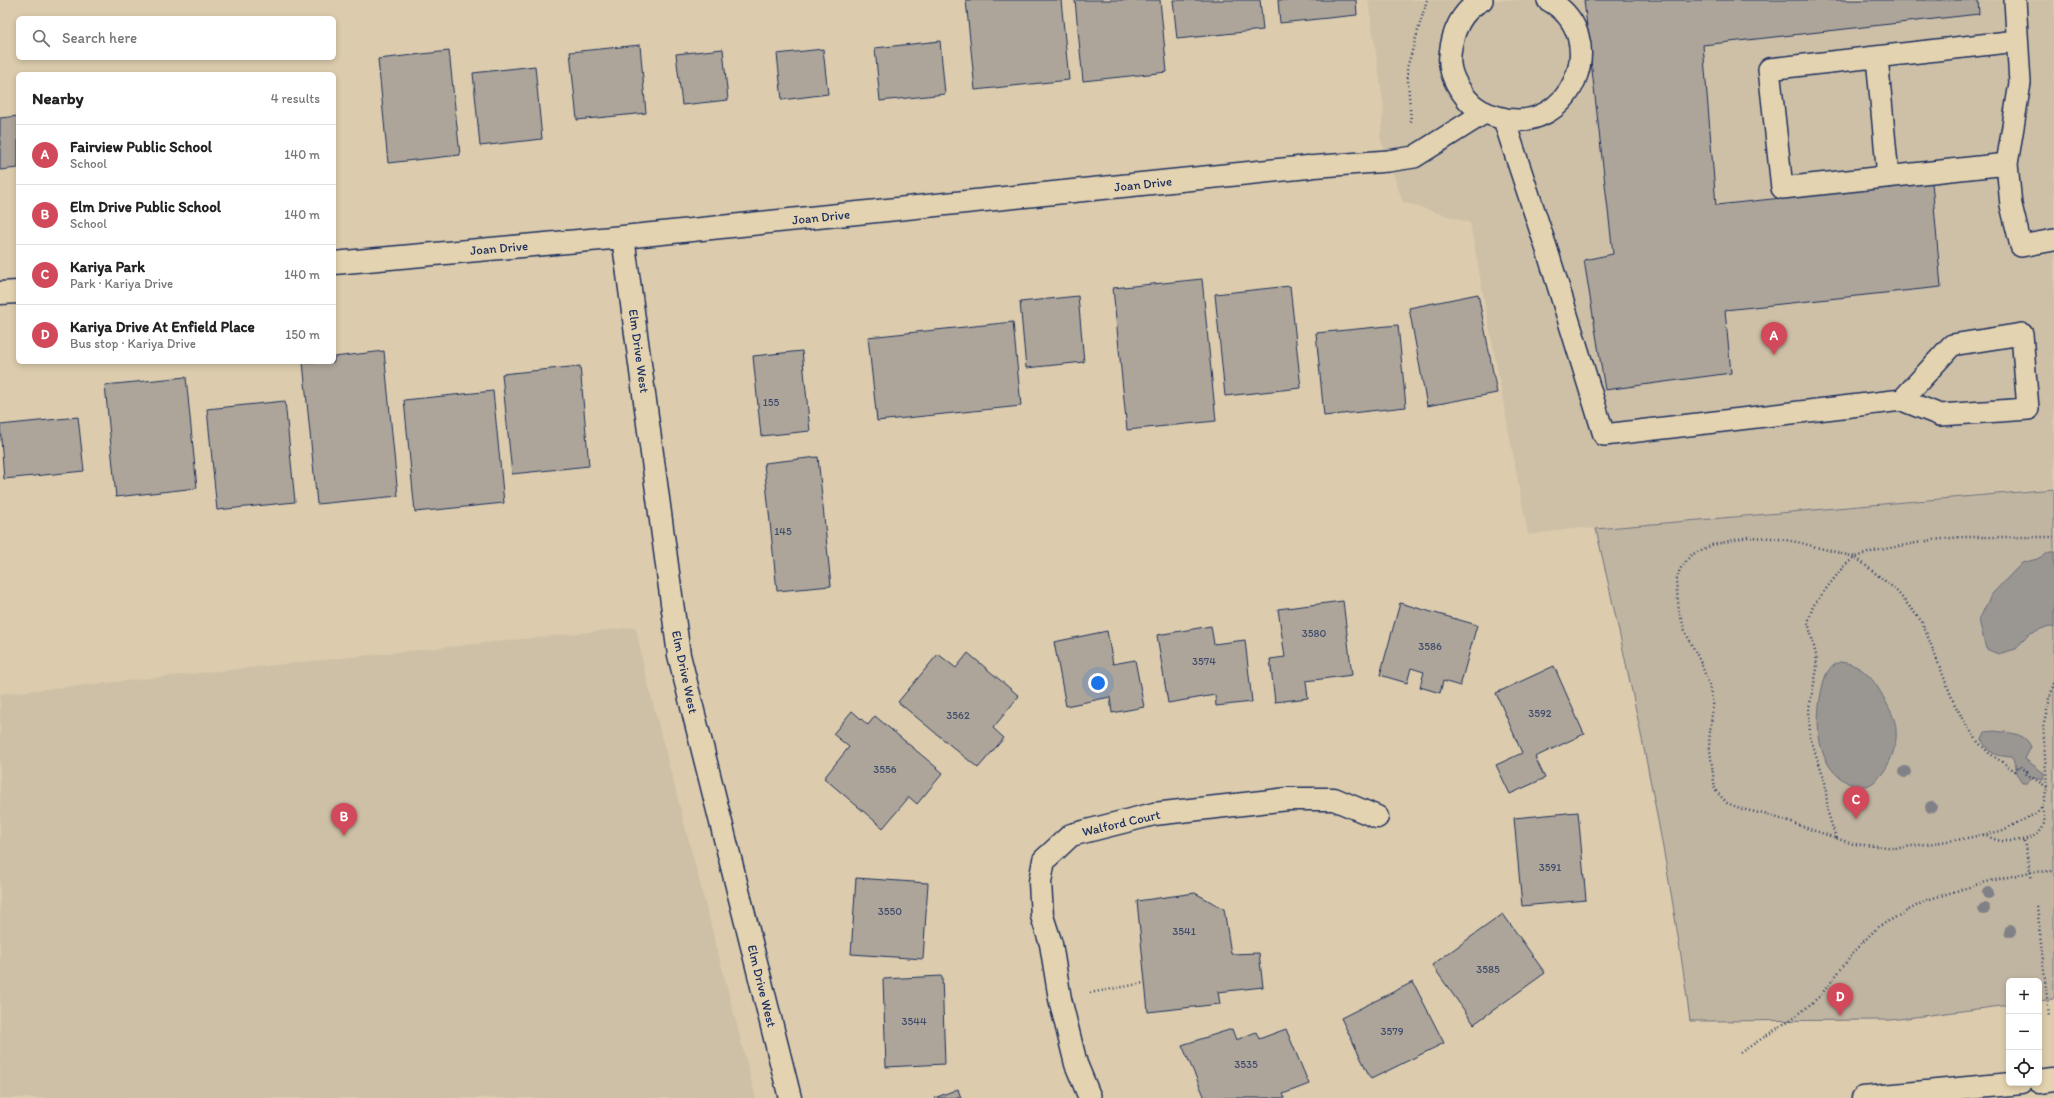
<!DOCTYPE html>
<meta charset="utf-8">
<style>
:root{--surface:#fff;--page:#f2f2f2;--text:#222;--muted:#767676;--line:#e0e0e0;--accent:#d1495b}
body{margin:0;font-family:Itim,sans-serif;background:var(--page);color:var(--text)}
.controls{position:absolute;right:12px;bottom:12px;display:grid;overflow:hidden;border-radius:6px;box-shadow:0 2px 6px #0003}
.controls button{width:36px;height:36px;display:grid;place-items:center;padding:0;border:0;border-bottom:1px solid var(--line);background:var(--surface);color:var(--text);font:20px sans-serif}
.you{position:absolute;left:1098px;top:683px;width:14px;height:14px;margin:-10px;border:3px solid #fff;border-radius:50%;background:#1a73e8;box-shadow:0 0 0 6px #1a73e833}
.badge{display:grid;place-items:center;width:26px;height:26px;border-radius:50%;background:var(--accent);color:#fff;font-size:13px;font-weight:700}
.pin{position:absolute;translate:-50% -33px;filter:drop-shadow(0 1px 2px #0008)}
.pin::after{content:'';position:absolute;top:21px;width:14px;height:12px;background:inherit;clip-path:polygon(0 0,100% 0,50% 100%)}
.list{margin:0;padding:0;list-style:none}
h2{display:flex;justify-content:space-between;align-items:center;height:52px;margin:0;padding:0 16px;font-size:17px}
h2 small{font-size:13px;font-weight:400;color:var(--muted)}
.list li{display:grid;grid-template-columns:26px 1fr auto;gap:12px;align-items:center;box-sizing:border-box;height:60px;padding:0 16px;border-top:1px solid var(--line)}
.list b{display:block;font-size:15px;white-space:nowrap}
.list p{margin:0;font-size:13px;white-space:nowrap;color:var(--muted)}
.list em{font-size:13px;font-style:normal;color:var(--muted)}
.icon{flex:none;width:22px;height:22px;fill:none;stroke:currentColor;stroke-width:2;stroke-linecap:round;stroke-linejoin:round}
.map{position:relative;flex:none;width:2054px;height:1098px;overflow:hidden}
.search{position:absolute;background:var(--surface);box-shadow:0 2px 6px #0003;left:16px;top:16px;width:320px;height:44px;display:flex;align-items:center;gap:10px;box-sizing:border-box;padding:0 14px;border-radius:6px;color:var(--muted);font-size:15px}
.panel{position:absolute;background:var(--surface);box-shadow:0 2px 6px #0003;left:16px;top:72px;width:320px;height:292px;border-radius:6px}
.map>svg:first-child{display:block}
.built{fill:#cec0a7}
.green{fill:#c0b5a1;stroke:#6e7280}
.water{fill:#9a9692;stroke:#676d7d}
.building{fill:#ada599;stroke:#1b2f5e}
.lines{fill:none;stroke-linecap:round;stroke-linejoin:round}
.service-casing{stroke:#1b2f5e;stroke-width:24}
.minor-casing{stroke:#1b2f5e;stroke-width:25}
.path{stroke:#1b2f5e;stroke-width:2.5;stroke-dasharray:1 3;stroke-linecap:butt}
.service{stroke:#e4d3b0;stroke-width:21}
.minor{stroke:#e4d3b0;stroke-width:22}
.tree{fill:#808187}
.labels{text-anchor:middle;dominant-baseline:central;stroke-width:3.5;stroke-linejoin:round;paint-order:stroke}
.number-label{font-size:11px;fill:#404c6d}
.street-label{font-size:13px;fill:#1b2f5e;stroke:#e4d3b0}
</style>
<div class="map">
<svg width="2054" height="1098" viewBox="0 0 2054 1098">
<rect width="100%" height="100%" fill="#dcccad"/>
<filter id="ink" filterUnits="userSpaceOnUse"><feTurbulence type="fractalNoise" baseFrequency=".025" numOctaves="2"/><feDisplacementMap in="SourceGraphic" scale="8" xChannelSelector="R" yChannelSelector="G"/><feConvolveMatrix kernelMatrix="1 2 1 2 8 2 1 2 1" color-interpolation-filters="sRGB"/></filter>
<g filter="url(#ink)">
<path class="built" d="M1368 0H2054V488L1596 529 1578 528 1528 535 1470 223 1403 202 1380 137 1384 108Z
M636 627 644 669 756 1098H0V694Z"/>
<path class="green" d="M2054 489V999L2039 1001V981H2009V1005L1891 1020 1690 1021C1669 855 1633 692 1596 529Z"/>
<path class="water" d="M2050 552H2054V628L2049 626 2028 634 2016 649 1998 654 1986 649 1979 620 1991 595 2022 563 2037 559Z
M1840 662C1865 664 1877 684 1887 704 1891 712 1896 721 1896 730 1898 748 1886 777 1869 785 1862 788 1854 786 1848 783 1816 766 1815 724 1821 693 1824 679 1826 667 1840 662Z
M1994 731C2009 733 2025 732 2031 747L2025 759 2044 773 2043 780 2033 778 2027 783H2022C2015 775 2018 765 2011 757 1997 756 1986 753 1982 739L1985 732Z"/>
<path class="building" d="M966 0H1061L1069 80 975 90Z
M1075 0H1160L1167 72 1083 81Z
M1173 0H1260L1263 30 1177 39Z
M1278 0H1356L1357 15 1280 23Z
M1584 0H1978L1979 14 1703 45 1716 205 1932 182 1941 287 1725 310 1731 373 1605 390 1584 260 1613 254Z
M940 41 945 94 880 101 875 48Z
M640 45 646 113 577 120 570 52Z
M723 49 728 100 682 105 676 54Z
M823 49 828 94 782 100 777 54Z
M449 51 460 155 388 163 378 59Z
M535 66 542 139 480 146 473 73Z
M18 116V168L0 170V118Z
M1202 279 1216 421 1127 430 1113 288Z
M1290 286 1301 388 1225 396 1215 294Z
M1478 294 1497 393 1427 406 1409 308Z
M1078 296 1084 362 1026 368 1020 302Z
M1013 322 1021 406 877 421 868 337Z
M1398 325 1406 407 1324 416 1316 333Z
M384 351 398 496 317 504 303 362H334V357Z
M802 351 810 431 761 436 753 356Z
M580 366 589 466 512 474 502 374Z
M186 377 197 488 116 497 105 385Z
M493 391 504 503 415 512 404 400Z
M285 401 295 502 217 510 207 409Z
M78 417 84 471 4 479 0 425Z
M818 457 831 586 777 591 764 463Z
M1343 601 1352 675 1306 681 1308 698 1275 702 1270 659 1285 657 1278 609Z
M1400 603 1477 625 1460 686 1443 681 1440 693 1420 687 1424 672 1411 668 1407 683 1380 675Z
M1211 626 1214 644 1245 640 1252 702 1216 706 1215 695 1168 703 1157 635Z
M1107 631 1113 664 1135 660 1144 707 1112 713 1110 697 1066 706 1054 642Z
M968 653 1019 696 993 728 1004 738 978 768 898 702 938 654 956 668Z
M1554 666 1584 734 1535 757 1545 778 1510 794 1496 765 1522 753 1496 693Z
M852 711 868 725 875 716 943 773 917 804 909 797 883 828 824 778 849 747 833 734Z
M1578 812 1586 900 1522 906 1514 818Z
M856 878 928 883 923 959 851 954Z
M1195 893 1224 909 1231 954 1259 953 1263 987 1218 992 1220 1004 1148 1012 1137 901Z
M1503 914 1545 973 1474 1024 1432 965Z
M942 976 945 1064 886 1067 883 979Z
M1413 982 1444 1043 1371 1079 1341 1018Z
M1232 1029 1236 1040 1256 1032 1259 1039 1286 1029 1309 1084 1283 1094 1285 1098H1205L1182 1045Z
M958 1089 961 1098H934L937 1097Z"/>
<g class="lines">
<defs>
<path id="service" d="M1482 0C1461 11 1452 33 1450 55 1448 71 1457 87 1467 99 1475 109 1486 114 1498 117 1570 139 1614 36 1548 0
M2015 0 2020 83 2007 164 2011 205 2021 246 2054 240
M1877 57 1888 177
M1504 120 1547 250 1604 435 1902 400 1940 415 2028 409 2022 334 1952 345 1902 400
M2007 164 1782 188 1769 69 2017 41
M1308 167 1388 161 1414 157 1484 113"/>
<path id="minor" d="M623 237 679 655 790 1098
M334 263 623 237 1308 167
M0 293 18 292
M2039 1081 2054 1079
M1090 1098 1076 1064 1060 999 1051 944 1042 916 1040 882 1044 860 1055 850 1071 835 1154 814 1288 799H1334L1377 817
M1863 1098 2021 1083"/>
</defs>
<use href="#service" class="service-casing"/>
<use href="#minor" class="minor-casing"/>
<path class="path" d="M1411 122 1407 68 1427 0
M2047 787 2025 773 2027 771 2019 766 2015 771 1989 753 1978 742 1965 723 1954 703 1922 622 1895 589 1855 557 1797 542 1773 538 1748 537 1712 545 1691 555 1680 569 1676 581 1679 611 1685 631 1701 663 1709 685 1713 704 1709 742 1715 790 1727 803 1742 809 1772 816 1853 844 1898 848 1962 839 2001 831 2037 813 2044 803 2047 787 2043 727 2054 682
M1983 835C1990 837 1997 841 2004 841 2025 842 2054 836 2041 807
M1836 838 1828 813 1825 781 1810 737 1809 708 1817 669 1816 655 1808 622 1813 606 1843 567 1855 557 1874 551 1932 540 1961 537H2054
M2024 841 2032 880
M2037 906 2049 1016
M1090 993 1144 983
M1740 1053 1799 1014 1820 996 1859 946 1878 927 1927 900 1982 883 2030 872 2054 871"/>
<use href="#service" class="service"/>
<use href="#minor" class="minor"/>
</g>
<g class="tree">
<circle cx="1905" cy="772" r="6"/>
<circle cx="1931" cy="807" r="6"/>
<circle cx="1988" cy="893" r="6"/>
<circle cx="1984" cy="909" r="6"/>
<circle cx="2010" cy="931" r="6"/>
</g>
</g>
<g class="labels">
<g class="number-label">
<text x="771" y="402">155</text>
<text x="783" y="531">145</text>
<text x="1314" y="633">3580</text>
<text x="1430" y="646">3586</text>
<text x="1204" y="661">3574</text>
<text x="1540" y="713">3592</text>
<text x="958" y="715">3562</text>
<text x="885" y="769">3556</text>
<text x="1550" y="867">3591</text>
<text x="890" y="911">3550</text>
<text x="1184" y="931">3541</text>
<text x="1488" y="969">3585</text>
<text x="914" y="1021">3544</text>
<text x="1392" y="1031">3579</text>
<text x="1246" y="1064">3535</text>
</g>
<g class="street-label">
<text transform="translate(1143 184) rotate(-6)">Joan Drive</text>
<text transform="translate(821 217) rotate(-6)">Joan Drive</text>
<text transform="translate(499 248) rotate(-5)">Joan Drive</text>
<text transform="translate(639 351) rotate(82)">Elm Drive West</text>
<text transform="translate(685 672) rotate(78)">Elm Drive West</text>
<text transform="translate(1121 823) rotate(-13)">Walford Court</text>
<text transform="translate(762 986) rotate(76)">Elm Drive West</text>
</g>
</g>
</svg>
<div class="controls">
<button>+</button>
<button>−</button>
<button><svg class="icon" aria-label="locate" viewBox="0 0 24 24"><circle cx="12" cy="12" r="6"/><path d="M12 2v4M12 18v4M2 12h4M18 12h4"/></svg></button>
</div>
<div class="you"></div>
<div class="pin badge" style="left:1774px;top:355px">A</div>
<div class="pin badge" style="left:344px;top:836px">B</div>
<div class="pin badge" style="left:1856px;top:819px">C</div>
<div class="pin badge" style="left:1840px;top:1016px">D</div>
<div class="search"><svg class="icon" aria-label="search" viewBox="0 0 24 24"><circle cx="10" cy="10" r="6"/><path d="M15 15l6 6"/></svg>Search here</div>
<section class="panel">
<h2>Nearby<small>4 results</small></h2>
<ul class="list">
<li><span class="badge">A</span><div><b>Fairview Public School</b><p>School</p></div><em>140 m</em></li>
<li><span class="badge">B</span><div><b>Elm Drive Public School</b><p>School</p></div><em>140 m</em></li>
<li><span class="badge">C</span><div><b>Kariya Park</b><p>Park · Kariya Drive</p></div><em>140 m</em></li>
<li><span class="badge">D</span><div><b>Kariya Drive At Enfield Place</b><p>Bus stop · Kariya Drive</p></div><em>150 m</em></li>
</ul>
</section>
</div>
